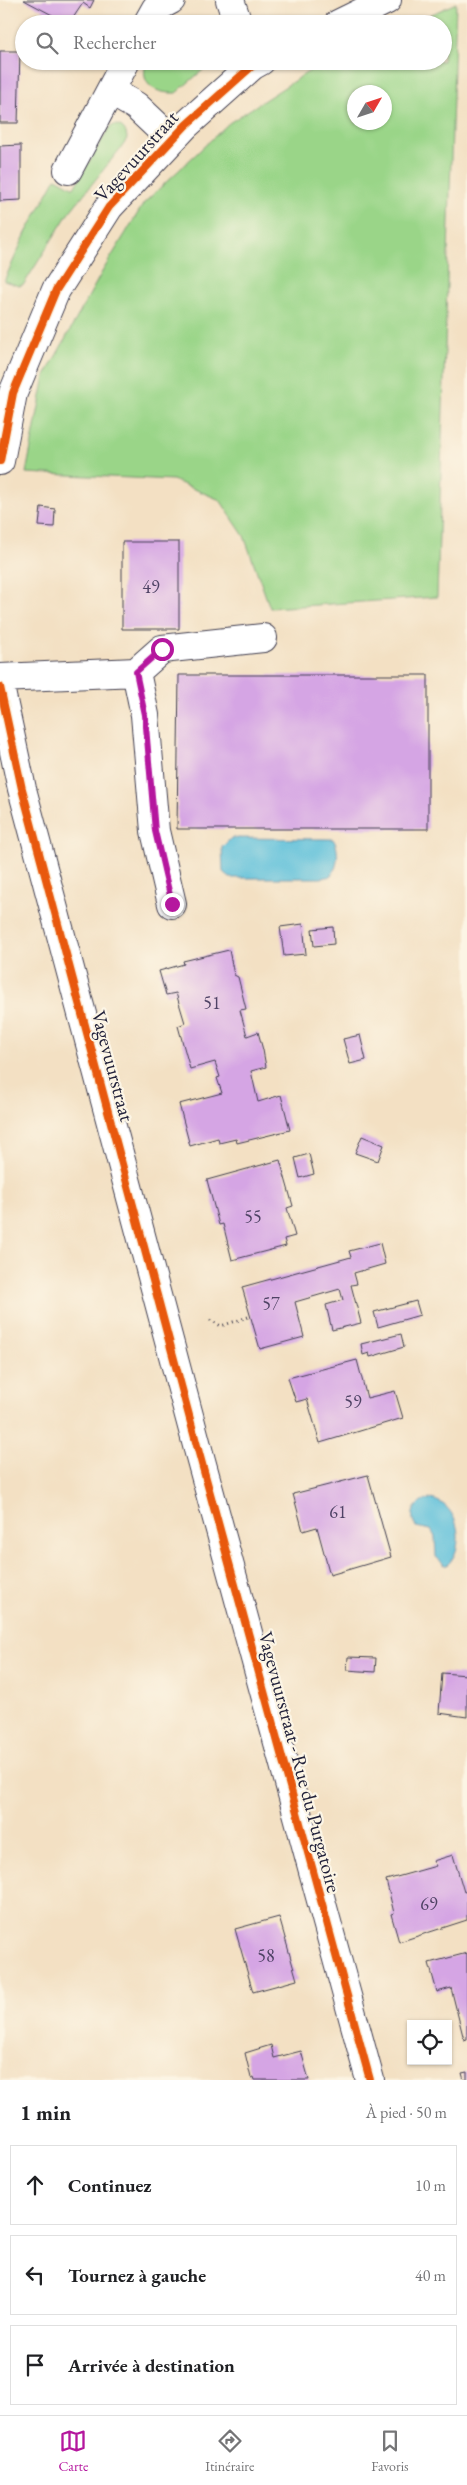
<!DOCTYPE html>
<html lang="fr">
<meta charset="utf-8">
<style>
:root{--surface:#fff;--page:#f2f2f2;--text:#202124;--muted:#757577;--line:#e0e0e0;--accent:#b5179e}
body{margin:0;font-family:"EB Garamond",serif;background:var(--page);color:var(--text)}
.controls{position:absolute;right:15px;bottom:15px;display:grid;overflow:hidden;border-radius:0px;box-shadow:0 1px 4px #0004}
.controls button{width:45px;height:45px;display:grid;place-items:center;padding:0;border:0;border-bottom:1px solid var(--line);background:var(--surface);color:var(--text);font:25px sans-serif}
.compass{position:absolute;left:347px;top:85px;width:45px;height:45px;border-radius:50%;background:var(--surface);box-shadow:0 1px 4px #0004;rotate:51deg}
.stop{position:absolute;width:15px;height:15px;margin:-11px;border:4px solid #b5179e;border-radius:50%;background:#fff}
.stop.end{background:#b5179e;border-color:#fff;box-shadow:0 1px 5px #0008}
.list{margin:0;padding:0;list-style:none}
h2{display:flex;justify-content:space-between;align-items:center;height:65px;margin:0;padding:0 20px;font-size:21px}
h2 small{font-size:16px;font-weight:400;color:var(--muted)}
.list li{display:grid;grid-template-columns:32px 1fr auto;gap:15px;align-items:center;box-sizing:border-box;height:80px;margin:0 10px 10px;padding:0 10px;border:1px solid var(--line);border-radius:0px}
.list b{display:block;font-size:19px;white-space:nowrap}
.list em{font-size:16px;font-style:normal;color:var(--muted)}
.icon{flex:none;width:28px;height:28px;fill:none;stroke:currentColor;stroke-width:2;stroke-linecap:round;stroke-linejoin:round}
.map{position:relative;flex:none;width:467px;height:2080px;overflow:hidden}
.search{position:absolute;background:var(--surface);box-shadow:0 1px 4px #0004;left:15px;right:15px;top:15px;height:55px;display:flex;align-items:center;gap:12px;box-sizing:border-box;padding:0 18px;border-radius:28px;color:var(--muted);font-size:19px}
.sheet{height:335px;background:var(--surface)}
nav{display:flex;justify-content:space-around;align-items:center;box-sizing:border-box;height:70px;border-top:1px solid var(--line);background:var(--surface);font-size:14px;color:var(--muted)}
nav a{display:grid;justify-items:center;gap:2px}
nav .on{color:var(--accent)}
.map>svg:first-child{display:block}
.green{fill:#9ad588;stroke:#5e7c62;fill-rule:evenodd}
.water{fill:#5bbfda;stroke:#3e708a}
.building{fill:#d5a5e4}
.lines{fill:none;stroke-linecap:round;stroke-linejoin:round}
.minor-casing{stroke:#413e4f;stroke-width:30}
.path{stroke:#413e4f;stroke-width:3;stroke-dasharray:1 4;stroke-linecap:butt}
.minor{stroke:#fff;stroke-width:28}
.cycleway-casing{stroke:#fcf5e5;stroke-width:11}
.cycleway{stroke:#e8590c;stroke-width:8}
.route{stroke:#b5179e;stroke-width:6}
.labels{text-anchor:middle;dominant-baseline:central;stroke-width:4.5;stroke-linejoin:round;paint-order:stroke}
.number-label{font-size:18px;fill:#4f4365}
.street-label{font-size:20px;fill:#22223b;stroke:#fcf5e5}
</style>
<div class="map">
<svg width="467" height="2080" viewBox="0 0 467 2080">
<rect width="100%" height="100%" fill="#fcf5e5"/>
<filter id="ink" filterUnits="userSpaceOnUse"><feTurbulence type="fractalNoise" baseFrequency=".02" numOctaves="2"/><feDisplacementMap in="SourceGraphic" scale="10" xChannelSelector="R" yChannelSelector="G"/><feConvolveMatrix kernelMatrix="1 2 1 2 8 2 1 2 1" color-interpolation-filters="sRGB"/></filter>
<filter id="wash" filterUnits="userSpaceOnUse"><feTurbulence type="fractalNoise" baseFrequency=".0096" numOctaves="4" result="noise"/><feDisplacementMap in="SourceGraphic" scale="20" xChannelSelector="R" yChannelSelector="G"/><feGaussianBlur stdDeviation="1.12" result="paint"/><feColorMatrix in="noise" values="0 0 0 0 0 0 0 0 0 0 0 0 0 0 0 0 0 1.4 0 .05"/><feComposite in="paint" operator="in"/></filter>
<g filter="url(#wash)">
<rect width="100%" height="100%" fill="#f3e0c3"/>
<path class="green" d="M456 3 437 597 270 608 244 536 220 500 173 480 26 473 45 376 102 272 144 203 229 123 314 68 328 61H443V24H410ZM384 92V122H354V92Z
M184 18 194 19 201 24H166Z
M147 61H209L204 69 176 93C155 94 138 84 147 61Z
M114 125C123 125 126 130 127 138L124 144 68 214 24 284 19 286 4 281 26 233 56 178 74 188 109 128Z"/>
<path class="water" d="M231 838 333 839C340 848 338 868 331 876L321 878H230L223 872 222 847Z
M430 1499C460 1503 467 1549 446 1566L436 1557 435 1537 431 1530 416 1527C408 1514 415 1502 430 1499Z"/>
<g id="blocks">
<path class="building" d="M24 0H94L90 8 83 3 69 24Z
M0 51H20L18 123H0Z
M21 145V200L0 201V146Z
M41 507 55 509 54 527 39 526Z
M122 542H179V629H122Z
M179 675H428V829H177Z
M303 924 306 954 284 956 280 927Z
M333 927 334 944 314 946 312 929Z
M229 950 234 975 238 977 246 1009 240 1010 247 1036 258 1032 263 1050 266 1067 251 1071 258 1102 281 1095 290 1130 237 1143 236 1139 219 1143 218 1138 190 1146 179 1104 222 1093 217 1078 220 1077 215 1062 190 1069 178 1026 185 1023 176 993 166 995 159 971 184 964 183 961Z
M360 1035 366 1060 350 1064 343 1039Z
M362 1136 384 1145 378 1161 355 1153Z
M309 1154 314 1174 300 1178 295 1158Z
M280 1160 293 1206 287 1208 295 1236 284 1239 286 1246 232 1260 223 1224 219 1225 207 1180Z
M380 1243 385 1264 354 1273 357 1284 351 1285 361 1323 332 1330 326 1305 343 1300 340 1289 295 1302 304 1337 260 1349 242 1287 351 1257 349 1251Z
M416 1301 420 1315 378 1327 374 1312Z
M401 1334 404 1347 370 1357 369 1353 363 1355 361 1344Z
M357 1360 367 1398 395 1391 403 1418 320 1443 307 1399 296 1402 288 1378Z
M368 1475 391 1557 330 1575 317 1527 303 1531 293 1494Z
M348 1657 376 1658 375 1672 347 1670Z
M442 1673 467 1675V1717L439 1713Z
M453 1855 464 1892 467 1891V1920L399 1942 391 1914 394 1913 386 1880 436 1866 433 1861Z
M279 1917 297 1980 253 1992 235 1929Z
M467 1953V2039L464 2040 451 1988 437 1992 429 1963Z
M271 2045 274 2058 301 2051 309 2080H255L254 2077 251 2078 245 2053Z
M467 2072V2080H464L462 2073Z"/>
</g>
</g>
<g filter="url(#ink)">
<use href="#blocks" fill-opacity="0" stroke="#413e4f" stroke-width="1"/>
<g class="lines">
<defs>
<path id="minor" d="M230 0 238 24
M147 24 156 8 171 0
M338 24 387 0
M110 91 136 106 172 140
M68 170 126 61
M0 461 13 393 56 290 109 207 186 125 252 66 261 61
M136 672 145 715 155 831 172 904
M0 678 136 672 162 649 263 638
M0 687 22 789 199 1453 370 2080"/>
</defs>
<use href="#minor" class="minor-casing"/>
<path class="path" d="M210 1320 221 1326 251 1316"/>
<use href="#minor" class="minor"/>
<defs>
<path id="cycleway" d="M0 461 13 393 56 290 109 207 186 125 252 66 261 61
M0 687 22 789 199 1453 370 2080"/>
</defs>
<use href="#cycleway" class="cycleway-casing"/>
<use href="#cycleway" class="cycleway"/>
</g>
</g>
<g class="lines" filter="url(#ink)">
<path class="route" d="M162 649 136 672 145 715 155 831 172 904"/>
</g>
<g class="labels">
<g class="number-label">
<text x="151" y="586">49</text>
<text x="212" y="1002">51</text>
<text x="253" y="1216">55</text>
<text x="271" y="1303">57</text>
<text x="353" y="1401">59</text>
<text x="338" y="1511">61</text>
<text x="429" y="1903">69</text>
<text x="266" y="1955">58</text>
</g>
<g class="street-label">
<text transform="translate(136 156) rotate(-48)">Vagevuurstraat</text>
<text transform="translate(113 1066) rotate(75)">Vagevuurstraat</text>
<text transform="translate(300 1762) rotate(75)">Vagevuurstraat - Rue du Purgatoire</text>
</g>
</g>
</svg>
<div class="controls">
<button><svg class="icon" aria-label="locate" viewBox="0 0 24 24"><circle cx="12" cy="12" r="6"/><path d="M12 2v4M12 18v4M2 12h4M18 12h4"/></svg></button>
</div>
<svg class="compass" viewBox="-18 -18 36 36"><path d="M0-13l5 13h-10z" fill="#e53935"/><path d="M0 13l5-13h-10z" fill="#757577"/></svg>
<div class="stop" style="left:162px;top:649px"></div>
<div class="stop end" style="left:172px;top:904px"></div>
<div class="search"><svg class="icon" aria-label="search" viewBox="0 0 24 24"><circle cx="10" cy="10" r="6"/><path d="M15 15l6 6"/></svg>Rechercher</div>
</div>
<section class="sheet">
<h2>1 min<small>À pied · 50 m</small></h2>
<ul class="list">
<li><svg class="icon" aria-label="ahead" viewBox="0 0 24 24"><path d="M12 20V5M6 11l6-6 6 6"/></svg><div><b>Continuez</b></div><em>10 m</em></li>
<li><svg class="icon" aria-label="left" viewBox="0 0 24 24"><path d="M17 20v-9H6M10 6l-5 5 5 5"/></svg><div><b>Tournez à gauche</b></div><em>40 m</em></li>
<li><svg class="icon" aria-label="arrive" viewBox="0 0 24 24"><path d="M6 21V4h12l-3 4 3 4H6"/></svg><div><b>Arrivée à destination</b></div></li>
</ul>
</section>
<nav>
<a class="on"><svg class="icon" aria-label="map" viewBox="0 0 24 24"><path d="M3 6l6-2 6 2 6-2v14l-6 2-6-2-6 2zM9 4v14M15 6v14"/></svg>Carte</a>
<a><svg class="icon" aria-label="directions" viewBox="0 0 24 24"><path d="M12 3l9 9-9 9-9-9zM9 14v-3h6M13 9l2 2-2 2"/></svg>Itinéraire</a>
<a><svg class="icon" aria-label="saved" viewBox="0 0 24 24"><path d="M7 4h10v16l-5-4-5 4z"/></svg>Favoris</a>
</nav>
